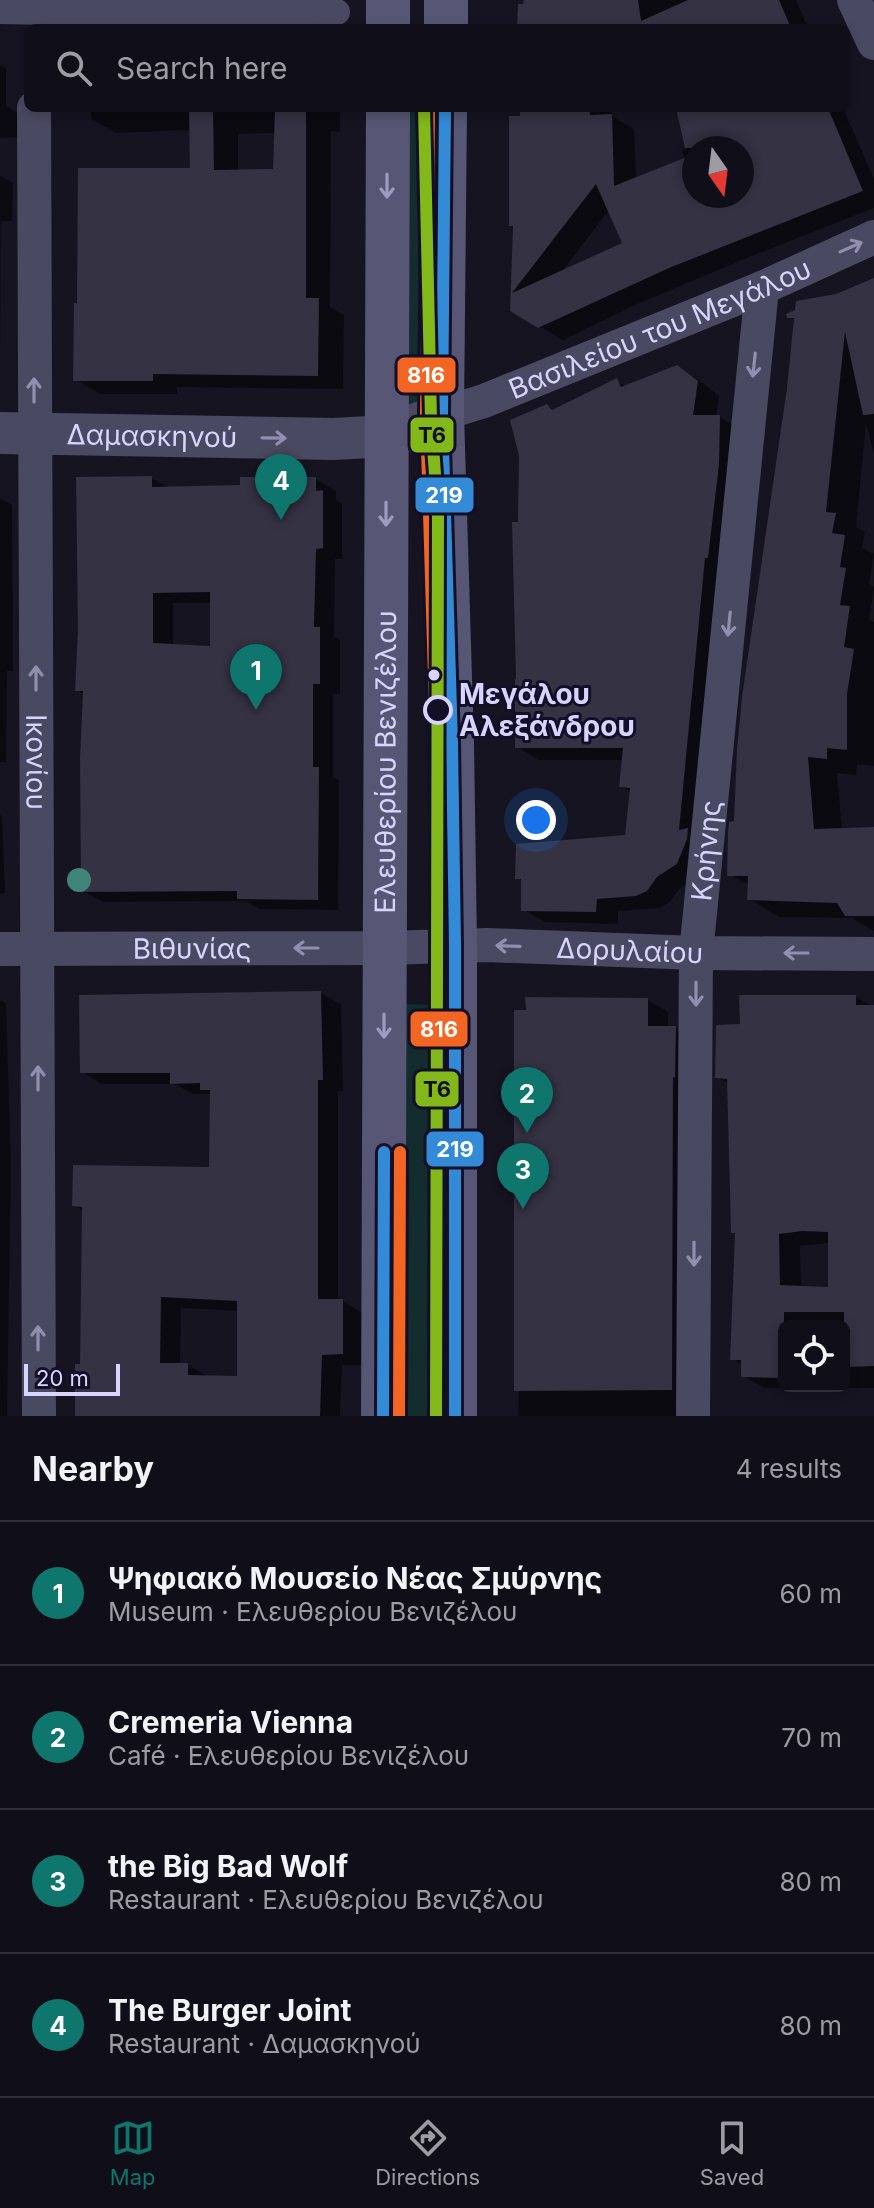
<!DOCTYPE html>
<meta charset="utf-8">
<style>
:root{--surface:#100f19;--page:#191822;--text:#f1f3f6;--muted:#9c9ca2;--line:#302f38;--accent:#0f766e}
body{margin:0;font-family:Inter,sans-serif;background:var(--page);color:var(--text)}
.controls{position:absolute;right:24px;bottom:24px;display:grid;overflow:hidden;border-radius:12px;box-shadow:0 4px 12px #0003}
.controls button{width:72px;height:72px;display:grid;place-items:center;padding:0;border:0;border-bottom:2px solid var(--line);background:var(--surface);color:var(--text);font:40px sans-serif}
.compass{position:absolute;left:682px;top:136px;width:72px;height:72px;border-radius:50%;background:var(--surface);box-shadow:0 4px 12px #0003;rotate:166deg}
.scale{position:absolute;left:24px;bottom:20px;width:96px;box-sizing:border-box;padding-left:8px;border:4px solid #d9d4ff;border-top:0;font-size:22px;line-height:28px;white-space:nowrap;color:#d9d4ff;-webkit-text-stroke:6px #130f26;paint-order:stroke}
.you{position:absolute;left:536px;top:820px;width:28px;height:28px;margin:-20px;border:6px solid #fff;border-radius:50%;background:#1a73e8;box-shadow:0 0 0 12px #1a73e833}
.badge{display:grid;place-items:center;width:52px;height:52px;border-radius:50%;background:var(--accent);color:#fff;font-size:26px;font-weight:700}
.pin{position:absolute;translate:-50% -66px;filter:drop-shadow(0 2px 4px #0008)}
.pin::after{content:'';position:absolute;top:42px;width:28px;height:24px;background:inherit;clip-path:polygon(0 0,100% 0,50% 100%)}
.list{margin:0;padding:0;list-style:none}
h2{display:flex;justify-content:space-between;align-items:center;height:104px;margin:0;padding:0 32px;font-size:34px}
h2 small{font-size:26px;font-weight:400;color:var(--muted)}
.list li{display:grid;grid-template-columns:52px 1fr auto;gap:24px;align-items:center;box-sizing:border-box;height:144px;padding:0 32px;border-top:2px solid var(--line)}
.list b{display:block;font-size:30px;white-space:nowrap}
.list p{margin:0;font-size:26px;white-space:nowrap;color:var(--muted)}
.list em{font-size:26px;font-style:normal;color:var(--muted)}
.icon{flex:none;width:44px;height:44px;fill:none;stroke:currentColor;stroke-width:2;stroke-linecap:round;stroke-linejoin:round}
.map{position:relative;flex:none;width:874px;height:1416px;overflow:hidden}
.search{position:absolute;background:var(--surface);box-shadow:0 4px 12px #0003;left:24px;right:24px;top:24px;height:88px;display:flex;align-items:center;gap:20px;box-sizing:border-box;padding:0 28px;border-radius:12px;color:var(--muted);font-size:30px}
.sheet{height:680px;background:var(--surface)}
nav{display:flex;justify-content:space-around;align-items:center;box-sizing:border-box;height:112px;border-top:2px solid var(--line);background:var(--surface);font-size:22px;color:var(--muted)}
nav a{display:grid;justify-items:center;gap:4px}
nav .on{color:var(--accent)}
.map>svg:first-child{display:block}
.green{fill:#132c2d}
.shadow{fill:#0007;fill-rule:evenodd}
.building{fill:#343243;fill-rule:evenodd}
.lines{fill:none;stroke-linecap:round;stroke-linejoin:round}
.pedestrian{stroke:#4a4962;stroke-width:26}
.minor{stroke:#4a4962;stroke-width:34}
.tertiary{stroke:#4a4962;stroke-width:42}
.secondary{stroke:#575674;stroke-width:44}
.bus-1-casing{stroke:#130f26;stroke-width:18}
.bus-2-casing{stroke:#130f26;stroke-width:18}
.bus-1{stroke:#338bd7;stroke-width:12}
.bus-2{stroke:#f26522;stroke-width:12}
.tram-1-casing{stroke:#130f26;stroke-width:18}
.tram-1{stroke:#83b81a;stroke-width:12}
.tree{fill:#3e8478}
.oneway{stroke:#9e9bc0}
.oneway2{stroke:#928eb0}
.bus-dot{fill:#d9d4ff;stroke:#130f26;stroke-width:3}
.stop-dot{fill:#130f26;stroke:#d9d4ff;stroke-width:4}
.labels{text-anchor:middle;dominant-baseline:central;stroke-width:6;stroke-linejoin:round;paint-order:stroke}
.street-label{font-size:28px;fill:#d9d4ff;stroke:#130f26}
.stop-label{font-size:28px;font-weight:bold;fill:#d9d4ff;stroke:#130f26;text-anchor:start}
.line-badge{stroke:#130f26;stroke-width:3}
.badge-label{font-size:22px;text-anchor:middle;font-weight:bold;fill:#fff}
.pale-badge-label{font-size:22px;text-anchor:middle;font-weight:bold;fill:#111}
</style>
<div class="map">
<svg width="874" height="1416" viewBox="0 0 874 1416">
<rect width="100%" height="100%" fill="#161421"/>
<path class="green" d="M393 108H441L436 408 392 428Z
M397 1004 447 1005 446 1416H396Z"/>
<path class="shadow" d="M526 0H796L808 28H519Z
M0 65 6 68V106L18 113V137L0 138Z
M91 108H340V132L331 131 330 307 344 315 343 389 177 387V394H100L75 379 192 170 191 130 116 133 91 119ZM276 133 275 171 238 172V134Z
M522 108H612V116L634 129 636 179 685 159 682 151 687 149 678 108H843L874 179V208L742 260 633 306 563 340 512 310 515 228 511 225ZM694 148H742V196H694ZM609 210 625 244 560 274Z
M0 176 13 183 12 221H1V383Z
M874 280V454L866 423 856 527 865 532 862 548 874 554 869 584 874 587 869 620 874 622V766L857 764 856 775 837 773 842 830 874 829V931L852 918 779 917 749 899 750 886 729 874 789 389 796 321 789 317Z
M677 367 699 380 719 396 716 417H720L742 430 699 876 679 889 669 903 659 908 618 911V924L545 922 523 909V881L517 877 626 837 631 792 621 786 624 760H539L517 747 520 524 547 406 555 411 617 381 627 387Z
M151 478 169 488 242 487 316 479 336 491V500L342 504V559H335L334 637 340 640V694H333V777L339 780 338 910 259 909 246 901 103 902 83 891 85 695 77 690ZM173 603H212V648L173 646Z
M0 498 12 505 13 671H7L6 762H0Z
M0 815 2 816 5 893 0 894Z
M321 993 341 1005 343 1091H338V1301H342L363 1313V1365H342L340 1416H77L82 1366 84 1211 74 1205 211 1169 212 1094H193L175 1084H102L82 1072ZM181 1308 239 1311V1378L209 1377 188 1365H180Z
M855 997 874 1007V1388H765L743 1376V1365L733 1359 737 1235 733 1232 729 1084 717 1077 742 1026ZM830 1243V1289L801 1288 800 1246ZM784 1326H844V1386H784Z
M0 1000 6 1003 11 1168 7 1416H0Z
M648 1000 668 1012V1028H675L695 1039 691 1416H518L519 1391 516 1390Z"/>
<path class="building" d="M524 0H638L641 21 688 0H779L791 28H517L518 4H523Z
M189 108H213L214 170 273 169 275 108H306V298H319L318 376 153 374V381H73L74 303H77L78 168H190Z
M520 108H589L590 115 612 114 614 186 694 154V196H742V148H685L676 108H828L863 191 669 268 538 328 510 311 513 226H509V116H520ZM596 184 622 243 512 293Z
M874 278V414L863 415 845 332 826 512 836 513 832 533 845 535 840 567 846 568 840 605 850 606 844 647 854 649 847 694V750L827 748V759L808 757 814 829 874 827V916H845L837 903 747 900 748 876H727L728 833 729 822 734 821 737 749 742 697 787 388 794 318H787L786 314 795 310 796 301 836 294Z
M677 365 698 381 693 415H720L719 464 708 558H705L679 830 688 828 687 839 677 864 657 877 647 891 636 896 597 899 596 912 521 911V879H515L516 844 625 835 630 788 619 787 623 748H515V679H516L512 522H518L519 456 510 420 547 404 552 410 617 378 621 387Z
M152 476V487L240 485V477H316V491L323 490V548L316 549 314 627H320V684H313V767H319L318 900 237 899V891L81 892 80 759 83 691H75L78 629 76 477ZM210 592V646L153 643V593Z
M321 991 323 1080H318V1299H343V1354L322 1355 320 1416H75V1364H80L82 1207 72 1206 73 1165 209 1167 210 1090H200V1083L170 1084V1073H80L79 995ZM161 1297 237 1301V1376L188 1375V1363H160Z
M739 995H856V1005H874V1366L844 1367V1312H784V1378L741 1377V1360H730L735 1233H731L727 1079 715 1078 716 1025 740 1024ZM802 1231 828 1232V1287L780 1285 779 1234Z
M525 997 648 998V1026H676L675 1078 673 1077 672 1390 514 1391V1010H526Z"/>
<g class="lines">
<path class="pedestrian" d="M302 13 337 12"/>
<g class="minor">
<path d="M854 0 874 43"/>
<path d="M0 7 302 13"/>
<path id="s1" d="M34 108 39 1416"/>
<path id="s2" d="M442 414 484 401 762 288 874 237"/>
<path id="s3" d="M0 949 384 948 487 945 696 953 874 954"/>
<path id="s4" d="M693 1416 696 953 762 288"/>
</g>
<path class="tertiary" id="s5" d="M0 433 334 439 387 436 442 414"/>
<g class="secondary">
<path d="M388 28V0"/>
<path d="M446 28V0"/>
<path d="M445 108 442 414 452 743 455 945V1416"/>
<path id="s6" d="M383 1416 388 108"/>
</g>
<defs>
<path id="bus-1" d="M445 108 442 414 452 743 455 945V1416
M383 1416 384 1152"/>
<path id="bus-2" d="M429 108 426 414 436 743 439 945V1416
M399 1416 400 1152"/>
</defs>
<use href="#bus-1" class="bus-1-casing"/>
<use href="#bus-2" class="bus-2-casing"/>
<use href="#bus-1" class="bus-1"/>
<use href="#bus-2" class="bus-2"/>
<defs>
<path id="tram-1" d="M424 108 431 419 438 516 436 1416"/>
</defs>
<use href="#tram-1" class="tram-1-casing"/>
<use href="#tram-1" class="tram-1"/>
</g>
<circle class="tree" cx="79" cy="880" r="12"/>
<defs><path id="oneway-shaft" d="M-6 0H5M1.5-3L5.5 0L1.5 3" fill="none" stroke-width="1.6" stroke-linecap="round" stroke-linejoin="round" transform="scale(2)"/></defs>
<g class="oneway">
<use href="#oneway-shaft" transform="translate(387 186) rotate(90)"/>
<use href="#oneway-shaft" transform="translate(386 514) rotate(90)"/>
<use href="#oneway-shaft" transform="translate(384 1026) rotate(90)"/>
</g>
<g class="oneway2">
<use href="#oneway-shaft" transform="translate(851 247) rotate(-24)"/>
<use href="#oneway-shaft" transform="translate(754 365) rotate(96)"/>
<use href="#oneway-shaft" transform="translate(34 390) rotate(-90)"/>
<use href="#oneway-shaft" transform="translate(274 438) rotate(1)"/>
<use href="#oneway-shaft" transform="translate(729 624) rotate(96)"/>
<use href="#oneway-shaft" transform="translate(36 678) rotate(-90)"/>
<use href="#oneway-shaft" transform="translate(508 946) rotate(-178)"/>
<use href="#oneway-shaft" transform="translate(306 948) rotate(180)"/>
<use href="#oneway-shaft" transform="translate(796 953) rotate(-180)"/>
<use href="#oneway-shaft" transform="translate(696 994) rotate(90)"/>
<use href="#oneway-shaft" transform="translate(38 1078) rotate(-90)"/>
<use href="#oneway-shaft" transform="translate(694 1254) rotate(90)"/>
<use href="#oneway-shaft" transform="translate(38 1338) rotate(-90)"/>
</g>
<circle class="bus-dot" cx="434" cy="675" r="7"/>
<circle class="stop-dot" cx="438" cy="710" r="13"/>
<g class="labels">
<g class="street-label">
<text stroke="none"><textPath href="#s2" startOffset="234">Βασιλείου του Μεγάλου</textPath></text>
<text stroke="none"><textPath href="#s5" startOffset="152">Δαμασκηνού</textPath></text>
<text stroke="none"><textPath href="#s1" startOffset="654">Ικονίου</textPath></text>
<text stroke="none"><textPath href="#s6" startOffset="654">Ελευθερίου Βενιζέλου</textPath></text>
<text stroke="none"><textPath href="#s4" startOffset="566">Κρήνης</textPath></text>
<text stroke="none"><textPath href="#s3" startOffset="192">Βιθυνίας</textPath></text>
<text stroke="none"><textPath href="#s3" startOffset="630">Δορυλαίου</textPath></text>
</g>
<g class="stop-label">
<text x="459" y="694">Μεγάλου<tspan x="459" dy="32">Αλεξάνδρου</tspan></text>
</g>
</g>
<g class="line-badge">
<rect x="396" y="356" width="61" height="38" rx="8" fill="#f26522"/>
<rect x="409" y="416" width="46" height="38" rx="8" fill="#83b81a"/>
<rect x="414" y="476" width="61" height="38" rx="8" fill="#338bd7"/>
<rect x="409" y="1010" width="60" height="38" rx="8" fill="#f26522"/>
<rect x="414" y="1070" width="46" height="38" rx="8" fill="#83b81a"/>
<rect x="425" y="1130" width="60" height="38" rx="8" fill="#338bd7"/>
</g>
<g class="badge-label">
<text x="426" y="383">816</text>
<text x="444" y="503">219</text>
<text x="439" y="1037">816</text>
<text x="455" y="1157">219</text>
</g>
<g class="pale-badge-label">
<text x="432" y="443">Τ6</text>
<text x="437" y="1097">Τ6</text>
</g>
</svg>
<div class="controls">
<button><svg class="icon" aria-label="locate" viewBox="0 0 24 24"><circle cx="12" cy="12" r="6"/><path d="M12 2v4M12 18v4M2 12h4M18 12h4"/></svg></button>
</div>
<svg class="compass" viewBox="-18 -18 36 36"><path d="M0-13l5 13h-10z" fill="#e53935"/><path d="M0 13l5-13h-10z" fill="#9c9ca2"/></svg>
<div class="scale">20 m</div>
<div class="you"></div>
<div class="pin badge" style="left:256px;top:710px">1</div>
<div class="pin badge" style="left:527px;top:1133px">2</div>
<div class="pin badge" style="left:523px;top:1209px">3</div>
<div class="pin badge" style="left:281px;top:520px">4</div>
<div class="search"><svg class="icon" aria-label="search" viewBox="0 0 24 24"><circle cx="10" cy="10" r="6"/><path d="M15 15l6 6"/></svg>Search here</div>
</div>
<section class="sheet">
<h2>Nearby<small>4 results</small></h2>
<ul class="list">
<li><span class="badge">1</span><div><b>Ψηφιακό Μουσείο Νέας Σμύρνης</b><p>Museum · Ελευθερίου Βενιζέλου</p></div><em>60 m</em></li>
<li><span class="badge">2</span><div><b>Cremeria Vienna</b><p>Café · Ελευθερίου Βενιζέλου</p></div><em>70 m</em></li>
<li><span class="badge">3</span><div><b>the Big Bad Wolf</b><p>Restaurant · Ελευθερίου Βενιζέλου</p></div><em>80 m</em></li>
<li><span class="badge">4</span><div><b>The Burger Joint</b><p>Restaurant · Δαμασκηνού</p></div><em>80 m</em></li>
</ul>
</section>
<nav>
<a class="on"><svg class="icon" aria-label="map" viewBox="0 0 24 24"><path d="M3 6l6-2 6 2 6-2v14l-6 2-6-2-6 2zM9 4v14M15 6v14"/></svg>Map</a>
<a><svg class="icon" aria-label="directions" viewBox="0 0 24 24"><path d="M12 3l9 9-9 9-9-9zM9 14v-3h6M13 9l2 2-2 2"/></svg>Directions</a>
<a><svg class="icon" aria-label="saved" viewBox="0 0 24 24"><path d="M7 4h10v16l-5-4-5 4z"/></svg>Saved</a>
</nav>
